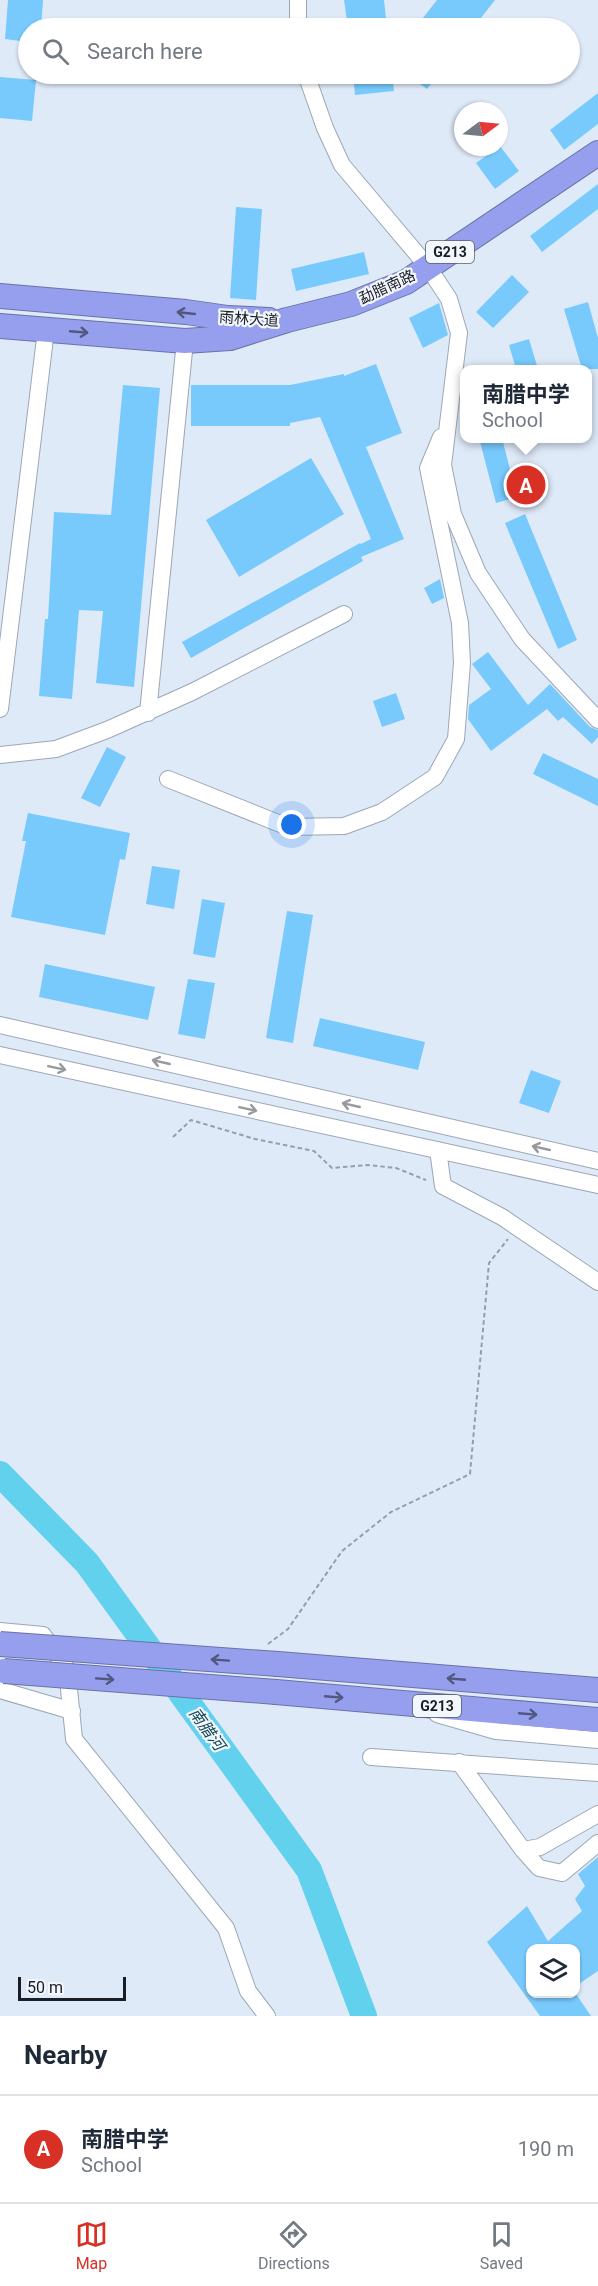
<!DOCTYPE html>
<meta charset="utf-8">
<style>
:root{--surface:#fff;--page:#f6f6f7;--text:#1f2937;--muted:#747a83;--line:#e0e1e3;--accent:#d93025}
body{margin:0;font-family:Roboto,"Noto Sans SC",sans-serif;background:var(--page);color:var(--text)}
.controls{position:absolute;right:18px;bottom:18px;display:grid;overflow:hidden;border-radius:12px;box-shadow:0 2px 4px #0004}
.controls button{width:54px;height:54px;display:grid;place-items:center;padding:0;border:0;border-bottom:2px solid var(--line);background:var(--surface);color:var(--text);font:30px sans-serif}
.compass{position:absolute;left:454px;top:102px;width:54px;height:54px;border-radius:50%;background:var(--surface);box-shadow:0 2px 4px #0004;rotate:74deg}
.scale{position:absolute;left:18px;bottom:15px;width:108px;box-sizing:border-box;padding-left:6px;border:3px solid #1a1d23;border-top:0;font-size:16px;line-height:21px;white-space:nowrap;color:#1a1d23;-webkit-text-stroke:4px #f2f6fd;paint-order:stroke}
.you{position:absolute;left:292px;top:825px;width:21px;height:21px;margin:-15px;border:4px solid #fff;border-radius:50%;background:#1a73e8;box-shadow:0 0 0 9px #1a73e833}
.badge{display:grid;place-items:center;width:39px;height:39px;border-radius:50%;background:var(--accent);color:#fff;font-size:20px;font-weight:700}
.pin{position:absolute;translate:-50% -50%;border:3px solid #fff;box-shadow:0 2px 6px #0006}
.popup{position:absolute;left:460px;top:365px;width:132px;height:78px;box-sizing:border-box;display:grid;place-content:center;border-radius:12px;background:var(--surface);filter:drop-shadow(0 2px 4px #0005);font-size:20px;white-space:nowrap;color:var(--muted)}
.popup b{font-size:22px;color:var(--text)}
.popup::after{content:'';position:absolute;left:50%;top:100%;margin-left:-12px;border:12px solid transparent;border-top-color:var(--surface)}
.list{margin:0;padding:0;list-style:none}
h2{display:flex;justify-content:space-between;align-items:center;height:78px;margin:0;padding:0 24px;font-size:26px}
h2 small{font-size:20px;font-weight:400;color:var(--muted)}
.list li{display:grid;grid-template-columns:39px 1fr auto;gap:18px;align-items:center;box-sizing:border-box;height:108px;padding:0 24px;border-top:2px solid var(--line)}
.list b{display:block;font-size:22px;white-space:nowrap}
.list p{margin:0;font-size:20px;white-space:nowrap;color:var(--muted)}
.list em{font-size:20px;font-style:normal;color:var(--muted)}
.icon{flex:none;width:33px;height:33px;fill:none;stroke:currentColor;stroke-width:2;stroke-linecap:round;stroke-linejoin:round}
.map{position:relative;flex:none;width:598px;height:2016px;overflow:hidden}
.search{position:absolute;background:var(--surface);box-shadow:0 2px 4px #0004;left:18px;right:18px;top:18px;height:66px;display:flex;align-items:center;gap:15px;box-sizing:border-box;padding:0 21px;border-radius:33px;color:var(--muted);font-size:22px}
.sheet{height:186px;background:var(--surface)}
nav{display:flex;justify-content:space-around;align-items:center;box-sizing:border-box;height:84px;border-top:2px solid var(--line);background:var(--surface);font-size:16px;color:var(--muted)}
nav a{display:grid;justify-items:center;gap:3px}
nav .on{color:var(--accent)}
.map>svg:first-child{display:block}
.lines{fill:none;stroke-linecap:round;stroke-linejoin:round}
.river{stroke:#61d1ed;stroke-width:26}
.building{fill:#78cafd}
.minor-casing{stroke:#9ca7b5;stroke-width:18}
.highway-casing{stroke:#6a72a7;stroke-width:26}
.path{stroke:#969eaa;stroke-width:2;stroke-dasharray:4.5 3;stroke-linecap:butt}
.minor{stroke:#fff;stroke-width:16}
.highway{stroke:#959fee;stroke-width:24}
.highway-bridge-casing{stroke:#6a72a7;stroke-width:26;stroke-linecap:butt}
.highway-bridge{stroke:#959fee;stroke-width:24}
.oneway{stroke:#51587e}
.oneway2{stroke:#98999c}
.labels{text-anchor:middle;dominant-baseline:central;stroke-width:4.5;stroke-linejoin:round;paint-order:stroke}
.shield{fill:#f2f6fd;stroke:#5b5e64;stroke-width:1.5}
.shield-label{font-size:14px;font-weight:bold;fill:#1a1d23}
.street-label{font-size:15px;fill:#1a1d23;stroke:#f2f6fd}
.water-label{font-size:16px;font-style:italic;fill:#164854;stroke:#f2f6fd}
</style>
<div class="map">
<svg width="598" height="2016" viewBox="0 0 598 2016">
<rect width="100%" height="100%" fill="#dfeaf9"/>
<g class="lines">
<path class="river" d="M0 1474 87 1563 309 1870 364 2016"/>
</g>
<path class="building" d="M8 0H43L41 28H28V42L5 39Z
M344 0H384L387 28H348Z
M437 0H495L473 28H415Z
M353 74H392L394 91 355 95Z
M406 74H439L427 89Z
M0 77 36 80 32 121 0 118Z
M598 93V124L564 150 550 130Z
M500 146 519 171 495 189 476 163Z
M598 184V209L542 252 530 236Z
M236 207 262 209 256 300 230 298Z
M364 252 369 274 296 291 291 269Z
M512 275 529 292 493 328 476 312Z
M588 302 598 338V369H582L564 309Z
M439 303 448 335 423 348 409 318Z
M529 339 538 369H516L509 345Z
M376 364 402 433 366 447 404 539 361 557 363 561 191 658 182 642 360 543 361 544 371 539 320 417 290 423V426H191V385H290L344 374V376Z
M123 385 160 388 134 687 96 683 103 611 79 610 72 699 39 696 45 619H48L54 512 111 515Z
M479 438H502L517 497 496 503Z
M311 458 344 514 239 577 206 520Z
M525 514 577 640 558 649 505 523Z
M440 579 444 598 432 604 424 588Z
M488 652 528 705 550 684 590 727 598 730V737L592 744 563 717 558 721 547 709 491 751 468 719 469 705 491 689 472 664Z
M396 693 405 719 382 727 373 701Z
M107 747 126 757 100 807 81 798Z
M543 753 598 779V806L533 774Z
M28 813 130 833 125 860 120 859 105 935 11 917 26 841H22Z
M152 866 180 870 174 909 146 904Z
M202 899 225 903 215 958 193 954Z
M287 911 313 915 293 1043 266 1038Z
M45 964 155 987 148 1020 39 997Z
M188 979 215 983 205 1039 178 1034Z
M320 1018 425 1042 418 1070 313 1046Z
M531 1070 561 1081 549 1113 519 1103Z
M598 1857V1971L576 1986V1948H531V1994H576L591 2016H540L487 1942 527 1906 548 1941 582 1911 575 1899 585 1886 578 1874Z"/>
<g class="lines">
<defs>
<path id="minor" d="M298 28V0
M306 74 325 128 342 165 428 267 449 299 459 333 443 465 453 514 478 573 522 639 598 720
M0 709 46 330
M148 713 185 341
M0 755 56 749 107 730 192 692 344 614
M168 779 288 827 344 826 382 812 435 777 456 739 462 663 460 623 428 468 441 437
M0 1025 598 1161
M0 1055 598 1185
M438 1150 443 1186 502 1217 598 1282
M0 1631 43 1635 67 1669 74 1739 226 1928 248 1991 267 2016
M0 1690 72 1711
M437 1714 496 1731 598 1740
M371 1757 598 1773
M459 1762 523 1850 540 1847 598 1814
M523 1850 539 1868 562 1873 598 1843"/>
<path id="highway" d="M0 296 186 312 228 318 269 320
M0 326 185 341 230 338 287 320 351 304 406 282 598 153
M278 1664 598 1690
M276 1692 598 1720"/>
</defs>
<use href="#minor" class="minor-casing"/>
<use href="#highway" class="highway-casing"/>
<path class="path" d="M173 1137 191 1120 255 1139 314 1151 332 1168 367 1165 396 1168 426 1180
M268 1644 288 1629 342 1551 391 1512 470 1474 489 1263 508 1239"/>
<use href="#minor" class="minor"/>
<use href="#highway" class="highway"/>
<defs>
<path id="highway-bridge" d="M0 1644 278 1664
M4 1671 276 1692"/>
</defs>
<use href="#highway-bridge" class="highway-bridge-casing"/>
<use href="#highway-bridge" class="highway-bridge"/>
</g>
<defs><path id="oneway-shaft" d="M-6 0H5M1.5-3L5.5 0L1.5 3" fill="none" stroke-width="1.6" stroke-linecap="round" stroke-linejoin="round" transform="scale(1.5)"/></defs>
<g class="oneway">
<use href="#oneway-shaft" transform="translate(186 313) rotate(-174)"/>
<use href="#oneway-shaft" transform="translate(79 332) rotate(5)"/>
<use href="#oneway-shaft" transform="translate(220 1660) rotate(-176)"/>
<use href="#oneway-shaft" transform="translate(105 1679) rotate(4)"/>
<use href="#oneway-shaft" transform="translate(456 1679) rotate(-175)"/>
<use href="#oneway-shaft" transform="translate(334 1697) rotate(5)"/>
<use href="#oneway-shaft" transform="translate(528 1714) rotate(5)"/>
</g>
<g class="oneway2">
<use href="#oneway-shaft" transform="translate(161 1062) rotate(-167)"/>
<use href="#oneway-shaft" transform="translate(57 1068) rotate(12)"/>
<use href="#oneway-shaft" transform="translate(351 1105) rotate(-167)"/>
<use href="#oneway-shaft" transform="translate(248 1109) rotate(12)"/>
<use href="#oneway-shaft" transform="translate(541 1148) rotate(-167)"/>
</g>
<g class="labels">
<g class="shield">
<rect x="426" y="241" width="48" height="22" rx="4.5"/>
<rect x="413" y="1695" width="48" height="22" rx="4.5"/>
</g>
<g class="shield-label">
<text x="450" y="252">G213</text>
<text x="437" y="1706">G213</text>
</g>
<g class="street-label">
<text transform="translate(387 287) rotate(-25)">勐腊南路</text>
<text transform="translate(249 319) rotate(4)">雨林大道</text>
</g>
<g class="water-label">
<text transform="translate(207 1729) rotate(54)">南腊河</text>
</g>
</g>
</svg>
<div class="controls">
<button><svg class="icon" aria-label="layers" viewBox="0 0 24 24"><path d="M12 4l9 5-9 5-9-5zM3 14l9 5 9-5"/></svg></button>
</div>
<svg class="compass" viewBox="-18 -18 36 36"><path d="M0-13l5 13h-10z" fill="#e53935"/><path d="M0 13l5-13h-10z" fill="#747a83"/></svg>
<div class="scale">50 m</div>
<div class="you"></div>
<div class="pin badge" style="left:526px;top:485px">A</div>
<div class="popup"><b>南腊中学</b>School</div>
<div class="search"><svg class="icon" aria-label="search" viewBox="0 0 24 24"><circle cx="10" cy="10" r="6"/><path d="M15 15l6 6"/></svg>Search here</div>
</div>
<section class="sheet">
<h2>Nearby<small></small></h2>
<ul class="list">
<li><span class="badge">A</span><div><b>南腊中学</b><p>School</p></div><em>190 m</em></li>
</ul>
</section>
<nav>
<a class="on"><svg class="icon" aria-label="map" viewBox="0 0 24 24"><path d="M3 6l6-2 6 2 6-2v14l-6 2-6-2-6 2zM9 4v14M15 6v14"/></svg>Map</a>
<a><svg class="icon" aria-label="directions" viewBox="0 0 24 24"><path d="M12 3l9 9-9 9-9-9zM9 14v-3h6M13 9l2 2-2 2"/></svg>Directions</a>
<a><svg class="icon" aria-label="saved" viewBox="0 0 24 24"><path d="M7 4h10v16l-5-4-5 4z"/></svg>Saved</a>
</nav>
